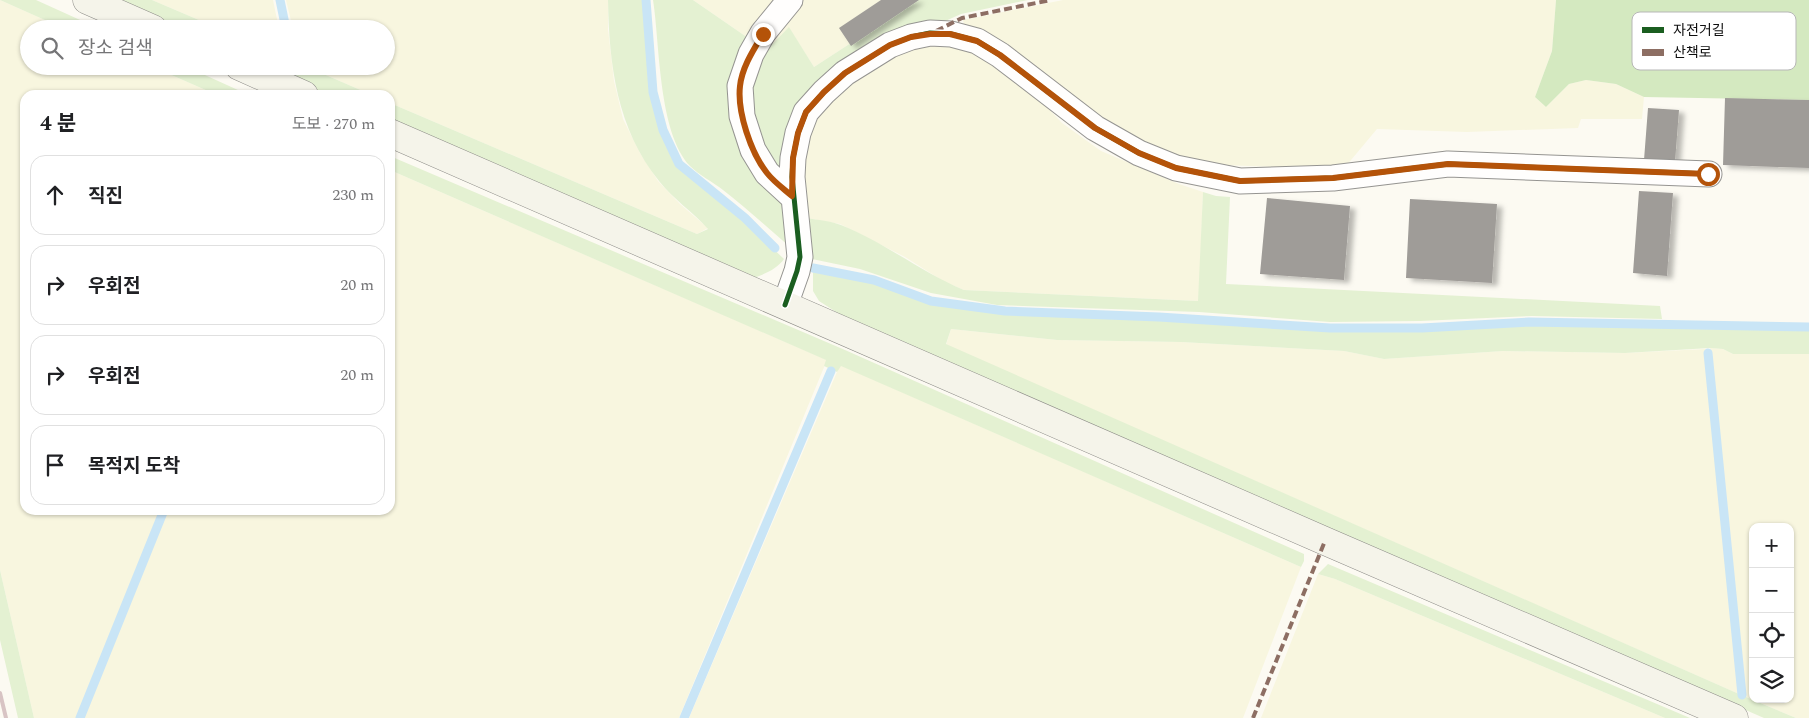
<!DOCTYPE html>
<html lang="ko">
<meta charset="utf-8">
<style>
:root{--surface:#fff;--page:#f6f6f6;--text:#202124;--muted:#757577;--line:#e0e0e0}
body{margin:0;font-family:Spectral,"Noto Sans KR",serif;background:var(--page);color:var(--text)}
.controls{position:absolute;right:15px;bottom:15px;display:grid;overflow:hidden;border-radius:10px;box-shadow:0 1px 4px #0004}
.controls button{width:45px;height:45px;display:grid;place-items:center;padding:0;border:0;border-bottom:1px solid var(--line);background:var(--surface);color:var(--text);font:25px sans-serif}
.stop{position:absolute;width:15px;height:15px;margin:-11px;border:4px solid #b45309;border-radius:50%;background:#fff}
.stop.end{background:#b45309;border-color:#fff;box-shadow:0 1px 5px #0008}
.list{margin:0;padding:0;list-style:none}
h2{display:flex;justify-content:space-between;align-items:center;height:65px;margin:0;padding:0 20px;font-size:21px}
h2 small{font-size:16px;font-weight:400;color:var(--muted)}
.list li{display:grid;grid-template-columns:32px 1fr auto;gap:15px;align-items:center;box-sizing:border-box;height:80px;margin:0 10px 10px;padding:0 10px;border:1px solid var(--line);border-radius:15px}
.list b{display:block;font-size:19px;white-space:nowrap}
.list em{font-size:16px;font-style:normal;color:var(--muted)}
.icon{flex:none;width:28px;height:28px;fill:none;stroke:currentColor;stroke-width:2;stroke-linecap:round;stroke-linejoin:round}
.map{position:relative;flex:none;width:1809px;height:718px;overflow:hidden}
.search{position:absolute;background:var(--surface);box-shadow:0 1px 4px #0004;left:20px;top:20px;width:375px;height:55px;display:flex;align-items:center;gap:12px;box-sizing:border-box;padding:0 18px;border-radius:28px;color:var(--muted);font-size:19px}
.panel{position:absolute;background:var(--surface);box-shadow:0 1px 4px #0004;left:20px;top:90px;width:375px;height:425px;border-radius:15px}
.map>svg:first-child{display:block}
.farmland{fill:#f8f6df;fill-rule:evenodd}
.green{fill:#e4f1d2}
.forest{fill:#d4e9c0}
.lines{fill:none;stroke-linecap:round;stroke-linejoin:round}
.stream{stroke:#c9e5f6;stroke-width:9}
.building{fill:#9f9c98;filter:url(#shadow)}
.minor-casing{stroke:#959491;stroke-width:27}
.secondary-casing{stroke:#8c8b87;stroke-width:29}
.minor{stroke:#fffefd;stroke-width:25}
.secondary{stroke:#f5f4ea;stroke-width:28}
.rail{stroke:#d8c4c4;stroke-width:4}
.quiet{stroke:#8d6e63;stroke-width:4;stroke-dasharray:8 4;stroke-linecap:butt}
.cycleway-casing{stroke:#fff;stroke-width:8}
.cycleway{stroke:#1b5e20;stroke-width:5}
.route{stroke:#b45309;stroke-width:6}
.key{fill:#fff;stroke:#b7b7b7;stroke-width:1}
.key-label{font-size:14px;fill:#0e0e0e}
</style>
<div class="map">
<svg width="1809" height="718" viewBox="0 0 1809 718">
<defs>
<filter id="shadow"><feDropShadow dx="5.5" dy="3" stdDeviation="2.5" flood-color="#0004"/></filter>
</defs>
<rect width="100%" height="100%" fill="#fcfaf2"/>
<path class="farmland" d="M0 0 65 29H29V66H151L217 95H25V510H160L77 718H34L0 570Z
M152 0H273L279 29H220Z
M286 0H608V29L614 81 623 119 640 153 658 181 680 204 708 228 697 234 390 103V95H372L305 66H386V29H293Z
M693 0H917L814 67 789 28 765 52 751 40Z
M1063 0H1556L1552 51 1535 97 1546 107 1569 84 1586 80 1616 84 1644 97 1642 119H1581L1578 128 1467 132 1377 129 1346 166 1279 167 1221 165 1171 155 1132 140 964 25 963 20Z
M928 43 973 48 1040 100 1062 123 1101 151 1179 184 1203 192 1199 301 964 290 943 281 905 257 840 224 807 218 802 170 812 125 818 110 875 65Z
M390 170 827 360 679 718H84L168 510H390Z
M951 329 1057 340 1181 342 1344 351 1384 359 1503 351 1625 353 1705 349 1739 694 946 345Z
M1710 348 1723 349 1733 354H1809V718H1796L1744 696ZM1753 527H1790V699H1753Z
M840 365 1301 567 1243 718H689Z
M1318 574 1335 579 1665 718H1261Z"/>
<path class="green" d="M0 0H36L100 29H65Z
M107 0H152L220 29H172Z
M608 0H644L650 93 661 131 677 165 743 220 784 259C777 269 765 274 753 278L390 124V103L697 234 708 229C693 212 673 199 659 181 617 129 609 65 608 0Z
M653 0H693L751 40 732 95 786 203 790 247C768 228 746 208 723 190 713 182 699 175 690 166 658 132 660 44 653 0Z
M917 0H1028L961 14 847 65 782 168 777 172 747 113 753 69 765 52 789 27 814 67Z
M151 66H185L249 95H217Z
M258 66H305L372 95H323Z
M390 156 845 350 1304 554V561L1301 567 841 366 837 372 824 366 826 360 390 170Z
M1203 192 1216 196 1230 197 1226 284 1660 306 1662 319 1532 316 1420 321 1330 322 1199 312 997 305 931 293 860 269 812 259 807 218C818 220 831 221 841 225 884 242 921 272 964 290L1198 301Z
M813 271 873 283 931 304 1004 314 1159 320 1330 331H1422L1529 325 1809 330V354H1733L1723 349 1710 348 1625 353 1503 351 1384 359 1344 351 1181 342 1057 340 951 329 946 344 1739 694 1796 718H1764L847 319 819 301 813 291Z
M1328 564 1690 718H1665L1335 579 1318 574Z
M0 570 34 718H18L0 640Z"/>
<path class="forest" d="M1556 0H1809V100L1644 97 1616 84 1586 80 1569 84 1546 107 1535 97 1552 51Z"/>
<g class="lines">
<path class="stream" d="M280 0 286 29
M646 0 653 92 663 130 679 164 745 218 775 248
M813 268 874 280 931 301 1005 311 1159 317 1330 328H1422L1529 322 1809 327
M1708 353 1742 695
M80 718 164 510
M684 718 831 371"/>
</g>
<path class="building" d="M881 0H919L851 46 839 28Z
M1725 98 1809 100V168L1723 165Z
M1648 108 1679 110 1675 162 1644 160Z
M1639 191 1673 193 1667 276 1633 273Z
M1267 198 1350 206 1344 280 1260 274Z
M1410 199 1497 204 1492 283 1406 278Z"/>
<g class="lines">
<defs>
<path id="minor" d="M790 0 763 33 751 54 740 86 742 116 753 150 767 173 792 196
M785 305 797 271 800 257 792 177 793 158 798 133 806 112 824 92 845 73 890 45 911 37 930 33 951 34 977 41 1000 55 1095 128 1139 153 1176 168 1240 181 1333 178 1448 164 1709 174"/>
<path id="secondary" d="M87 0 153 29
M239 66 304 95
M390 133 1325 541 1734 718"/>
</defs>
<use href="#minor" class="minor-casing"/>
<use href="#secondary" class="secondary-casing"/>
<use href="#minor" class="minor"/>
<use href="#secondary" class="secondary"/>
<path class="rail" d="M0 693 6 718"/>
<path class="quiet" d="M936 31 962 18 1051 0
M1253 718 1325 541"/>
<defs>
<path id="cycleway" d="M785 305 797 271 800 257 792 177 793 158 798 133 806 112 824 92 845 73 890 45 911 37 930 33 951 34 977 41 1000 55 1095 128 1139 153 1176 168 1240 181 1333 178 1448 164 1709 174"/>
</defs>
<use href="#cycleway" class="cycleway-casing"/>
<use href="#cycleway" class="cycleway"/>
</g>
<g class="lines">
<path class="route" d="M763 34C754 49 742 67 740 86 737 112 751 153 767 173 774 182 784 189 792 196L793 158 798 133 806 112 824 92 845 73 890 45 911 37 930 34H950L977 41 1000 55 1095 128 1139 153 1176 168 1240 181 1333 178 1448 164 1708 174"/>
</g>
<rect x="1632" y="12" width="164" height="58" rx="8" class="key"/>
<rect x="1642" y="27" width="22" height="6" fill="#1b5e20"/>
<rect x="1642" y="49" width="22" height="7" fill="#8d6e63"/>
<g class="key-label">
<text x="1673" y="35">자전거길</text>
<text x="1673" y="57">산책로</text>
</g>
</svg>
<div class="controls">
<button>+</button>
<button>−</button>
<button><svg class="icon" aria-label="locate" viewBox="0 0 24 24"><circle cx="12" cy="12" r="6"/><path d="M12 2v4M12 18v4M2 12h4M18 12h4"/></svg></button>
<button><svg class="icon" aria-label="layers" viewBox="0 0 24 24"><path d="M12 4l9 5-9 5-9-5zM3 14l9 5 9-5"/></svg></button>
</div>
<div class="stop" style="left:1708px;top:174px"></div>
<div class="stop end" style="left:763px;top:34px"></div>
<div class="search"><svg class="icon" aria-label="search" viewBox="0 0 24 24"><circle cx="10" cy="10" r="6"/><path d="M15 15l6 6"/></svg>장소 검색</div>
<section class="panel">
<h2>4 분<small>도보 · 270 m</small></h2>
<ul class="list">
<li><svg class="icon" aria-label="ahead" viewBox="0 0 24 24"><path d="M12 20V5M6 11l6-6 6 6"/></svg><div><b>직진</b></div><em>230 m</em></li>
<li><svg class="icon" aria-label="right" viewBox="0 0 24 24"><path d="M7 20v-9h11M14 6l5 5-5 5"/></svg><div><b>우회전</b></div><em>20 m</em></li>
<li><svg class="icon" aria-label="right" viewBox="0 0 24 24"><path d="M7 20v-9h11M14 6l5 5-5 5"/></svg><div><b>우회전</b></div><em>20 m</em></li>
<li><svg class="icon" aria-label="arrive" viewBox="0 0 24 24"><path d="M6 21V4h12l-3 4 3 4H6"/></svg><div><b>목적지 도착</b></div></li>
</ul>
</section>
</div>
